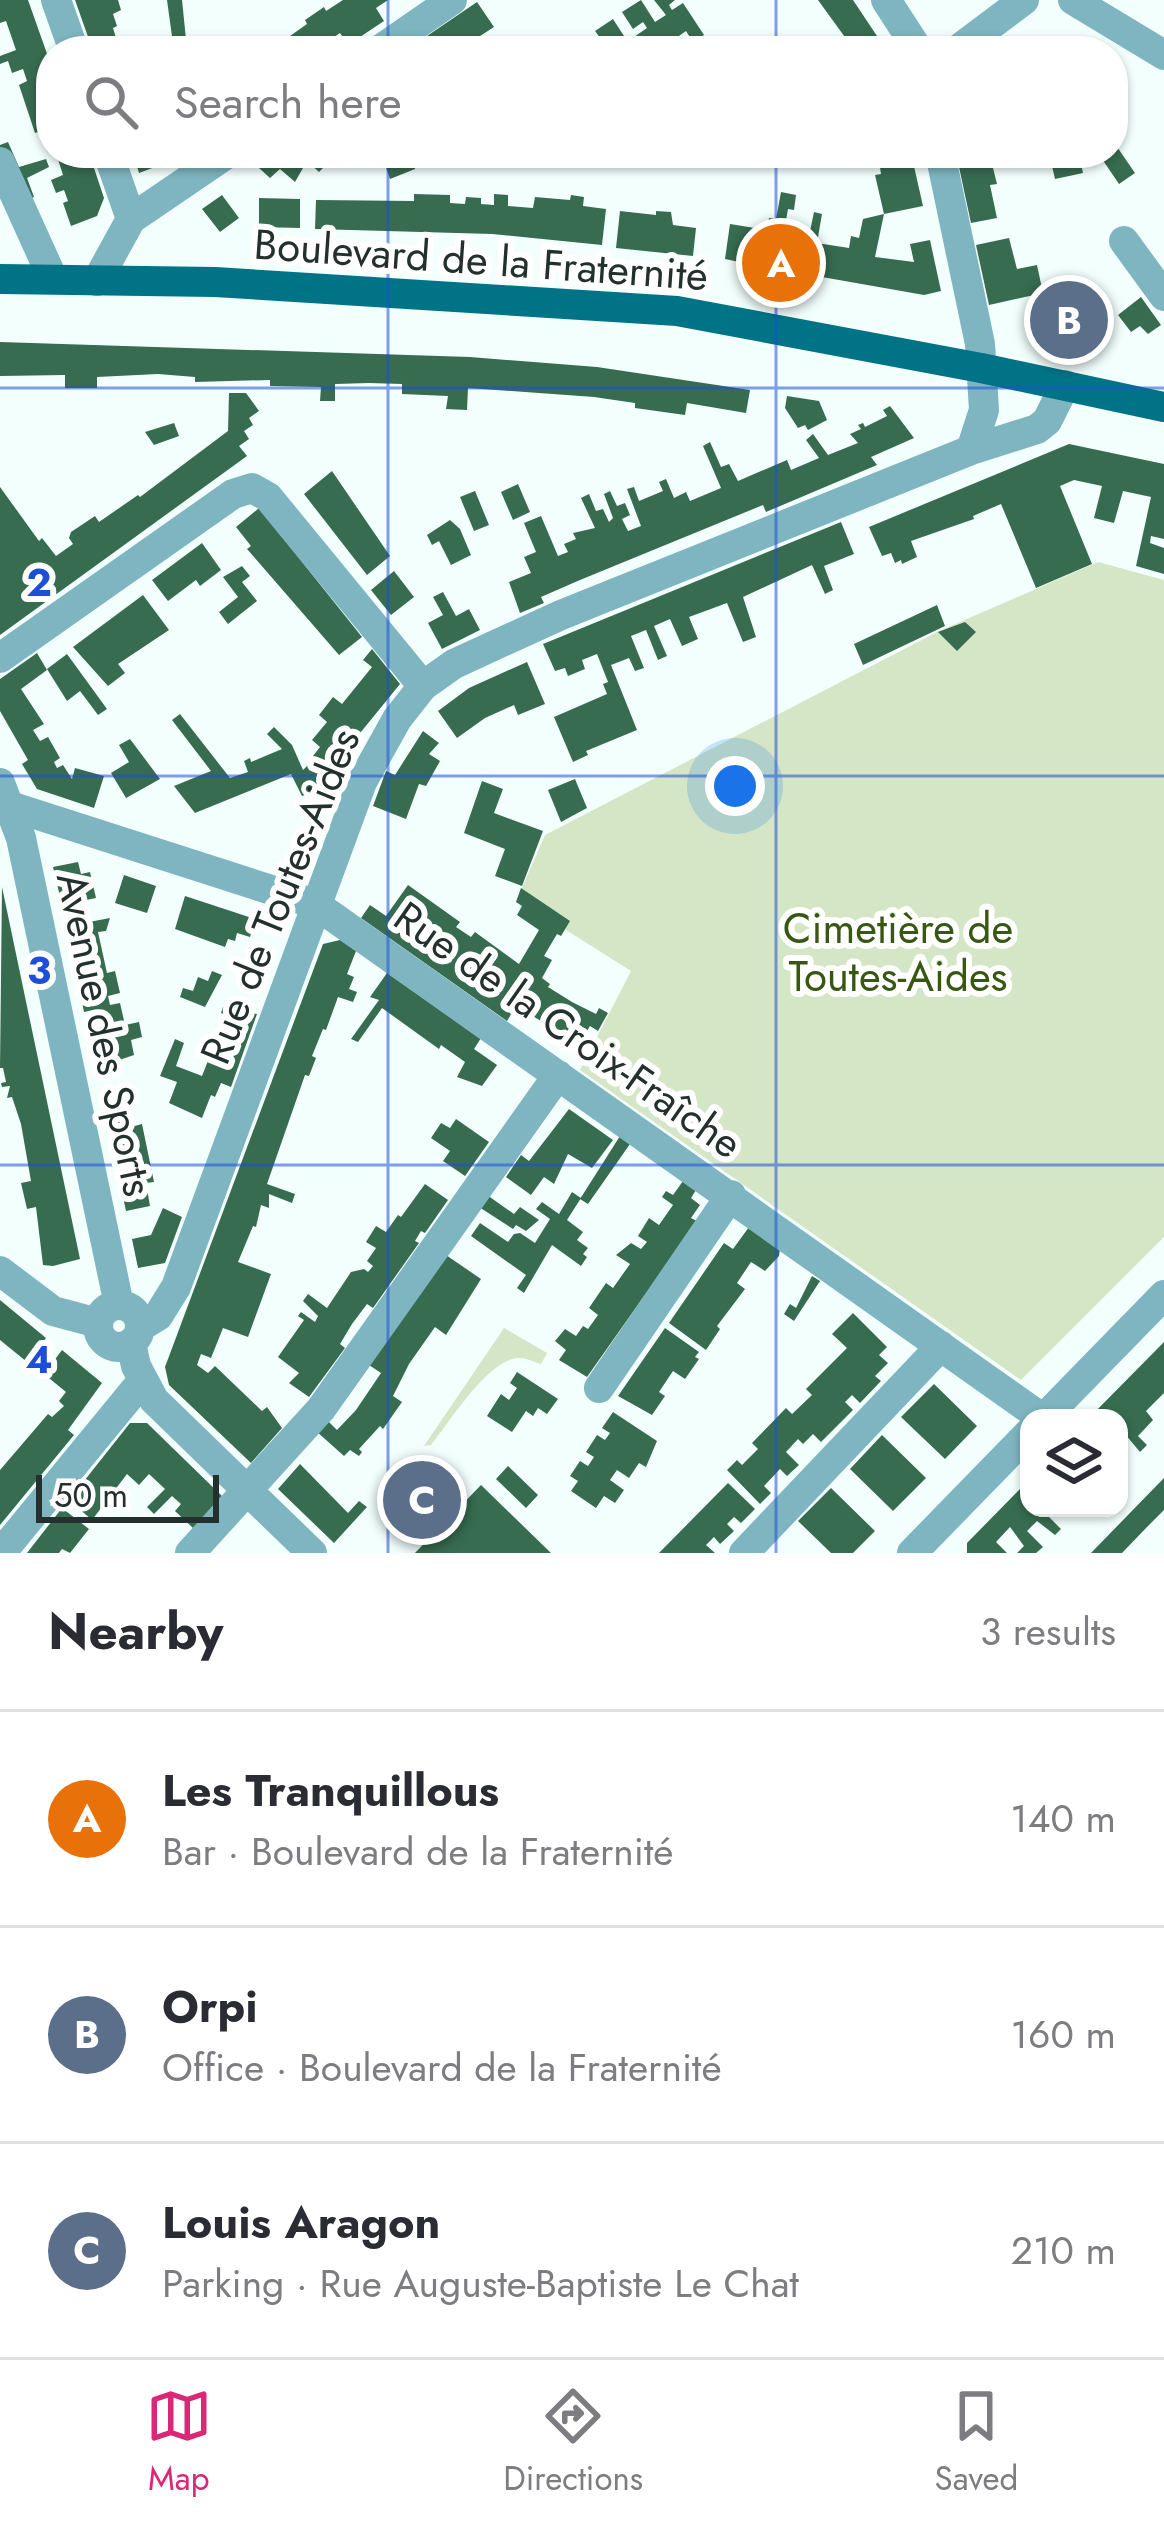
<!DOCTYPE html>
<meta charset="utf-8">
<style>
:root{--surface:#fff;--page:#f7f7f7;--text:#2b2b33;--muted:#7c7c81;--line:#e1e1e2;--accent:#db2777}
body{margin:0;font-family:Jost,sans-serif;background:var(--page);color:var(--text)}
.controls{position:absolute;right:36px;bottom:36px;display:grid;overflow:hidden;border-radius:24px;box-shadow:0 3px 9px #0004}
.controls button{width:108px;height:108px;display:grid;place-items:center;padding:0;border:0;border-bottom:3px solid var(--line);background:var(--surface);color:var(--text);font:60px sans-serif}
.scale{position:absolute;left:36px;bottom:30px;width:183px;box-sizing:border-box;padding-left:12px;border:6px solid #24302e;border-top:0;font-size:33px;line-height:42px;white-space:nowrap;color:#24302e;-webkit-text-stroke:9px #fff;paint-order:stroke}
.you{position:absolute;left:735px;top:786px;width:42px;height:42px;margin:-30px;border:9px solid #fff;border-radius:50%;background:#1a73e8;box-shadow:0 0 0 18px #1a73e833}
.badge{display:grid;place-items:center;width:78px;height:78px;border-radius:50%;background:var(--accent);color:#fff;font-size:39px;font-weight:700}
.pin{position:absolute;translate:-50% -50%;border:6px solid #fff;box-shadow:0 3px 12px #0006}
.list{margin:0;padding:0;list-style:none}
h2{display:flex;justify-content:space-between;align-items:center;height:156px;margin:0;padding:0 48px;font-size:51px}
h2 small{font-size:39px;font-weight:400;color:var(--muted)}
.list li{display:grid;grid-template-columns:78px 1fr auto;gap:36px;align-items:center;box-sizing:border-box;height:216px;padding:0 48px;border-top:3px solid var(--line)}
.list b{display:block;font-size:45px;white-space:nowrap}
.list p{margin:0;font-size:39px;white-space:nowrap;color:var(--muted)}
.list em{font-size:39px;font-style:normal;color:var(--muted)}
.icon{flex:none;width:66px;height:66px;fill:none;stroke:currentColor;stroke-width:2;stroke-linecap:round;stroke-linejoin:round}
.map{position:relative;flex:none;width:1164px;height:1553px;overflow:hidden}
.search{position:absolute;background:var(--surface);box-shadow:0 3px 9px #0004;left:36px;right:36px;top:36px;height:132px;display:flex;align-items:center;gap:30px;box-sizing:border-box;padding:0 42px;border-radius:48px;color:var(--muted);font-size:45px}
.sheet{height:804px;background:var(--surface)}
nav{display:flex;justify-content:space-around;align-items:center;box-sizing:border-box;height:168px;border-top:3px solid var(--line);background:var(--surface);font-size:33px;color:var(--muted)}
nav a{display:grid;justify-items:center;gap:6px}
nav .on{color:var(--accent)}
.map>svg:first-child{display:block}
.green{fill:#d4e6c6}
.building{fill:#376c50}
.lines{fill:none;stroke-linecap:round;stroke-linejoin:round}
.minor{stroke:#7eb5c1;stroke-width:30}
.major{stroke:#007486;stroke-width:30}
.grid{fill:none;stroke:#1d4ed8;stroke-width:3;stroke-opacity:0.55}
.labels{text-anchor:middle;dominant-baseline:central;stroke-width:12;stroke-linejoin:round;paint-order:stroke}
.street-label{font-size:42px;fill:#24302e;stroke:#fff}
.park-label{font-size:42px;fill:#375712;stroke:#fff}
.grid-label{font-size:39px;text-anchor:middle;font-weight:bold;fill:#1d4ed8;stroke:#fff;stroke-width:12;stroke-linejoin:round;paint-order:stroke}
</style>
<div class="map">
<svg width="1164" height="1553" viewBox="0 0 1164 1553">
<rect width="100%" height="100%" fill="#f3fffd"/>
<path class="green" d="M1098 562 1164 580V1237L1021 1380 580 1070 631 971 517 899 545 835 937 632Z
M504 1328 547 1353 541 1364C531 1361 522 1356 512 1359 483 1368 450 1421 431 1445L424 1446Z"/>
<path class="building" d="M0 0H28L51 65V128L35 133 19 85 31 79 27 81 23 69 12 73 8 61 0 64V56L16 50 6 21 0 23Z
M75 0H118L121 10 113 14 117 26 113 28 120 51H93Z
M167 0H182L187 49 174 51Z
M343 0H388L376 8 384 21 348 45 340 33 322 45 326 51H260L270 44 273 48 307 24 305 20 324 7 326 11Z
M641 0 655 22 666 15 654 0H675L669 5 672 10 683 3 704 35 693 42 686 31 669 43 674 51H610L595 31 613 19 624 36 614 42 618 48 647 28 643 22 633 29 622 12Z
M818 0H853L887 51H855Z
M477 2 494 27 463 47 466 51H405Z
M1113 141 1135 173 1119 184 1100 156 1113 153Z
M8 142 19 167 46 159 49 167 27 178 34 197 23 201 0 149V145Z
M56 153H89L104 198 97 216 71 226 63 203 68 201 64 190 56 193 51 180 63 175Z
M133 153H165L168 162 139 173Z
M252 153H314L327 164 319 172 307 161 295 182 280 169 270 178 248 158Z
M399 153H419L420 159 415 160V169L390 179 386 167 405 162Z
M886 153H911L923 206 884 214 875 257 914 262 910 244 930 240 941 291 924 295 788 271 787 278 766 274 768 268 725 259 730 224 767 230 769 218 776 219 781 192 796 195 794 210 788 209 783 237 808 241 814 212 822 214 817 243 849 248 851 236 859 238 863 219 884 214 875 175 881 174 879 161 887 159Z
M956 153H1035V155L992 164 997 184 990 185 997 218 971 223Z
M1049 153H1079L1083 173 1055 179Z
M414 194 450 195V203L465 204 466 197 481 198V204L494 205V194L508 195V206L533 208 535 197 570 200 571 195 584 197 583 206 606 209 602 245 492 234 315 229 316 200 414 201Z
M222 195 239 218 220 232 202 209Z
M259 198 300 199V228L259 227Z
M620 211 656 215V211L671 212 673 225 696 228 693 256 616 248Z
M1009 238 1017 269 1037 265 1043 293 989 305 976 245Z
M1082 284 1102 308 1076 337 1050 310Z
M1141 297 1161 325 1148 334 1140 326 1131 332 1118 315Z
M0 342 470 357 597 367 750 390 746 413 687 403 685 415 635 408V403L594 397 468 388 467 410 446 409 448 396 402 394V384L369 383 335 384V401H320L321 387 270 386V380L195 382V377L158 374 97 377V388H65V375L0 376Z
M229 393H246L259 411 249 418 253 425 244 431 249 439 239 446 247 456 0 635V487L39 541 42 538 56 556 73 544 69 538 71 532 95 516 99 522 138 495 140 497 228 431Z
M787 396 819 401 827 420 808 430 805 425 798 428 785 408Z
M890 406 914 438 871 457 877 465 766 512 763 505 580 580 541 597 544 603 520 613 509 582 531 573 524 557 536 552 524 523 541 516 558 556 568 552 564 544 576 539 573 533 595 528 581 498 589 494 596 511 603 509 609 522 613 518 604 494 610 491 617 506 625 503 630 515 622 519 628 531 641 526 627 489 634 487 639 501 663 491 659 482 666 479 674 498 686 492 690 501 721 488 703 446 710 442 721 467 729 464 738 481 787 460 791 470 819 458 806 440 813 434 828 455 858 443 850 434 861 429 858 425 863 423 865 427 887 416 883 410Z
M174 423 179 436 154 445 145 432Z
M1069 444 1164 464V539L1151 536 1150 543 1164 548V574L1136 566 1151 497 1123 491 1114 523 1094 518 1102 486 1074 480 1060 486 1092 564 1036 588 1001 504 973 516 974 519 911 541 917 557 902 564 901 560 895 563 891 553 882 556 869 527Z
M332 471 390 556 367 575 304 494Z
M518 484 530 512 513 520 501 492Z
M475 491 489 525 474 531 460 497Z
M259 508 362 637 339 655 247 549 251 546 236 527Z
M450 520 460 529 471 555 451 565 439 541 432 545 427 535Z
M841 522 854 554 824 566 833 590 825 594 812 565 743 597 756 637 743 642 727 603 689 617 698 639 682 646 670 619 654 626 667 656 658 660 646 630 631 636 644 668 635 671 629 658 611 665 637 730 586 751 588 755 573 762 554 717 607 694 603 684 608 682 597 654 582 660 585 669 568 676 565 668 555 671 543 644Z
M202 543 221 570 200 586 196 580 168 601 152 580Z
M242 566 250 576 242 582 257 601 228 624 219 612 238 597 223 577Z
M394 571 414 597 391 615 371 590Z
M443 592 456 616 469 609 480 630 442 649 428 623 443 615 433 597Z
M143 595 169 630 118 664 125 673 108 686 73 647Z
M937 605 945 626 863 665 854 644Z
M965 622 976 632 957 651 938 632Z
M372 649 400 684 330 770 313 756 320 747 312 740 327 722 319 715 333 697 342 704 372 667 363 660Z
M37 653 47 670 21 689 44 724 33 730 40 741 48 737 60 758 54 762 57 768 63 765 72 779 75 768 104 776 94 808 37 789 22 764 28 760 0 711V679Z
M67 654 107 709 98 715 80 691 67 701 47 669Z
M527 662 545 704 518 715 514 705 485 718 457 738 438 711 469 688Z
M180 714 230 778 248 772 244 761 250 758 251 762 282 749 267 734 274 727 292 745 303 770 310 763 326 775 312 792 302 796 291 774 195 813 174 786 211 771 172 720Z
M423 731 439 743 429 754 440 761 426 786 419 784 406 819 373 806 386 771 395 775Z
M130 739 160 779 126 798 111 773 129 762 119 745Z
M575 779 587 808 561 822 548 790Z
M482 781 503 789 494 813 543 831 522 886 495 876 505 849 464 833Z
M78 862 81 874 90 872 96 898 62 905 53 867Z
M124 875 156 886 147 913 115 903Z
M408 885 460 922 456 927 471 937 475 932 519 964 539 930 517 915 522 906 516 902 521 888 570 921 561 936 557 934 544 956 552 960 542 978 550 984 548 987 572 1002 596 1014 599 1008 608 1013 598 1031 590 1026 576 1050 552 1035 556 1030 516 1006 507 1021 361 918 370 905 386 916Z
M2 887 80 1259 53 1266 43 1265 36 1207 27 1209 21 1183 31 1181 21 1124 12 1097 7 1098 10 1086 2 1087 1 1083 6 1082 3 1068H0Z
M185 896 255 919 250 937 237 933 235 941 228 939 225 947 175 929Z
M110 918 106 931 98 932 107 973 115 971 120 993 108 996 110 1005 120 1003 125 1025 139 1022 142 1037 131 1040 134 1055 96 1068 89 1033 102 1030 98 1016H94L93 1010 84 1012 69 939 87 935 84 923Z
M340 940 356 951 347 974 354 977 349 989 357 992 353 1002 338 997 326 1030 323 1029 312 1056 316 1058 309 1076 305 1075 267 1184 295 1194 292 1203 269 1194V1208L261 1205 256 1227 253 1226 238 1262 271 1274 248 1337 223 1328 211 1358 201 1354 197 1365 208 1373 215 1366 262 1411 267 1407 282 1428 251 1463 169 1385 165 1367 323 944Z
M212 971 222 975 205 1007 180 997 183 988 193 991 198 977 208 981Z
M387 973 481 1038 474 1049 497 1065 482 1086 457 1077 465 1062 441 1045 439 1049 382 1008 358 1042 351 1039 379 1000 370 997Z
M223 1007 257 1014 231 1087 221 1083 215 1097 211 1095 202 1118 169 1103 177 1082 160 1076 175 1039 184 1043 176 1066 202 1076 211 1053 219 1056 234 1018 221 1013Z
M125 1101 131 1127 142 1124 154 1182 146 1183 150 1206 126 1211 104 1107Z
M569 1109 613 1140 592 1168 568 1154 554 1184 544 1177 531 1195 506 1177 521 1155 529 1161Z
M456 1119 489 1142 465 1176 443 1161 450 1151 431 1138 441 1123 450 1128Z
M620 1136 630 1144 588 1204 580 1199Z
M683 1181 696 1190 691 1198 700 1205 691 1218 697 1221 587 1377 559 1360 566 1350 555 1341 565 1329 576 1336 583 1326 588 1329 598 1315 589 1308 606 1283 613 1288 630 1264 616 1255 631 1243 641 1249 647 1242 638 1236 649 1218 659 1225 673 1205 662 1197 666 1191 673 1195Z
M425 1184 448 1200 425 1233 421 1231 415 1241 419 1243 373 1308 367 1304 352 1324 340 1344 345 1348 309 1397 289 1383 299 1373 278 1357 304 1320 298 1316 301 1312 315 1322 318 1316 303 1301 308 1294 327 1308 351 1272 364 1269 368 1272 373 1266 367 1261 376 1248 366 1242 376 1226 386 1232 398 1215 401 1217Z
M572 1192 581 1198 567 1220 583 1232 577 1240 588 1248 583 1254 587 1257 581 1266 552 1245 524 1293 517 1288 526 1275 471 1236 480 1223 508 1242 514 1234 520 1233 535 1243 550 1219 536 1209 542 1202 559 1214Z
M487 1195 514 1214 520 1207 539 1220 526 1231 516 1225 513 1229 479 1207Z
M163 1208 182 1217 165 1263 138 1268 132 1239 151 1235Z
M749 1227 780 1249 779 1256 765 1271 751 1262 737 1283 745 1289 717 1326 720 1329 706 1350 669 1323 724 1243 733 1249Z
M446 1255 481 1279 446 1335 435 1327 409 1364 393 1396 402 1402 383 1429 380 1426 359 1449 362 1452 359 1456 350 1450 344 1456 316 1431 327 1420 337 1430 356 1410 381 1373 369 1365Z
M812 1276 820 1281 794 1321 784 1314 790 1304 796 1308Z
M0 1300 46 1338 27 1362 0 1340Z
M853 1313 887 1347 879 1355 888 1363 875 1376 881 1381 860 1403 852 1395 845 1402 853 1410 821 1442 813 1434 803 1444 798 1439 786 1452 799 1465 787 1476 780 1469 764 1486 771 1493 760 1504 727 1470 737 1460 742 1465 758 1449 752 1443 786 1408 792 1414 812 1395 806 1389 847 1348 832 1334Z
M665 1328 699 1352 695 1357 699 1359 685 1379 673 1371 659 1392 665 1396 652 1415 618 1396Z
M1164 1342V1393L1146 1411 1153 1420 1138 1436 1147 1445 1140 1452 1125 1434 1119 1440V1418H1089Z
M62 1350 102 1383 68 1430 74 1435 0 1525V1470L48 1414 52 1417 64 1406 59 1401 66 1392 44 1374Z
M517 1372 558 1399 547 1414 538 1408 533 1416 526 1411 512 1432 487 1416 501 1394 509 1400 517 1388 510 1383Z
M934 1384 977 1426 945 1459 901 1417Z
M613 1412 657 1441 646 1467 639 1463 629 1478 617 1470 610 1480 624 1490 615 1503 604 1496 596 1508 571 1491 578 1481 570 1476 580 1461 588 1466 594 1457 586 1452 597 1435 605 1440 610 1433 602 1428Z
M130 1423H147L222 1496 193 1528 175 1511 181 1504 172 1496 154 1514 147 1507 165 1489 149 1474 139 1485 127 1474 92 1520 69 1500Z
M882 1435 926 1478 893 1511 850 1469Z
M300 1464 348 1513 359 1501 367 1507 334 1543 278 1489Z
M508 1466 538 1495 526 1508 496 1479Z
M1164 1478V1510L1147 1527 1122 1553H1091Z
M728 1483 755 1509 741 1523 734 1517 727 1524 734 1531 720 1544 714 1537 706 1545 715 1553H659Z
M481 1485 551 1553H415Z
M831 1488 875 1531 853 1553H831L798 1521Z
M1020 1489 1029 1498V1508H1040L1061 1529 1055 1535 1037 1521 1027 1531 1043 1547 1036 1553H1017L1024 1546 1010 1527 996 1542 1007 1553H967V1543Z
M62 1508 89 1529 70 1553 62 1549 59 1553H27Z"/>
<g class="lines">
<path class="minor" d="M56 0 74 51
M886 0 919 51
M1073 0 1164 55
M378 51 452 0
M956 51 1024 0
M108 153 131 219
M940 153 980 344 984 410 971 450
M0 162 53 279
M1124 241 1164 296
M97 281 131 219 228 153
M0 658 233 494 252 488 268 497 423 686
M0 783 21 838 119 1305
M0 807 10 806 315 904 1042 1418
M0 1271 53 1311 98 1323
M98 1326a21 21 0 1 1 42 0a21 21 0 1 1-42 0Z
M140 1327 158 1316 176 1287 362 782 397 719 423 686 454 664 561 615 971 450 1037 429 1047 421 1065 385
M131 1343 136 1366 154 1400 312 1553
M599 1388 731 1195
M1044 1418 1164 1295
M1 1553 143 1380
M190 1553 321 1409 558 1075
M744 1553 941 1346
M912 1553 1029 1433"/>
<path class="major" d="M0 279 215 282 677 311 981 368 1164 407"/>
</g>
<path class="grid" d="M388 0V51M776 0V51M388 153V1553M776 153V1553M0 388H1164M0 776H1164M0 1165H1164"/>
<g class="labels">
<g class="street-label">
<text transform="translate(481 260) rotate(4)">Boulevard de la Fraternité</text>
<text transform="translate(280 896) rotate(-68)">Rue de Toutes-Aides</text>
<text transform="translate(568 1030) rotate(35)">Rue de la Croix-Fraîche</text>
<text transform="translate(105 1034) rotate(78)">Avenue des Sports</text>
</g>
<g class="park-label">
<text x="898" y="928">Cimetière de<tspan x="898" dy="48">Toutes-Aides</tspan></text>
</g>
</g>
<g class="grid-label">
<text x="39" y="596">2</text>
<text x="39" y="984">3</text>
<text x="39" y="1373">4</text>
</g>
</svg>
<div class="controls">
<button><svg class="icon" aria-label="layers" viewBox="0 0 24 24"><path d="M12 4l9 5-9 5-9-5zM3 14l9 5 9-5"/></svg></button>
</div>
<div class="scale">50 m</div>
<div class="you"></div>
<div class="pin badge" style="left:781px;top:263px;background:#e8710a">A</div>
<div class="pin badge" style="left:1069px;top:320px;background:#5c6f8a">B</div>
<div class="pin badge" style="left:422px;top:1500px;background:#5c6f8a">C</div>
<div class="search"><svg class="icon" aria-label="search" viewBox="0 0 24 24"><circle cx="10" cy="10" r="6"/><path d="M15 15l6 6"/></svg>Search here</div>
</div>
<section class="sheet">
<h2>Nearby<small>3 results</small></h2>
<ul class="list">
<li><span class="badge" style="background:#e8710a">A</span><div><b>Les Tranquillous</b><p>Bar · Boulevard de la Fraternité</p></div><em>140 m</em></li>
<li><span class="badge" style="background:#5c6f8a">B</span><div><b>Orpi</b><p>Office · Boulevard de la Fraternité</p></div><em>160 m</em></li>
<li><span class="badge" style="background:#5c6f8a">C</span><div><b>Louis Aragon</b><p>Parking · Rue Auguste-Baptiste Le Chat</p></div><em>210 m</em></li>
</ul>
</section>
<nav>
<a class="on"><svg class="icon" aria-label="map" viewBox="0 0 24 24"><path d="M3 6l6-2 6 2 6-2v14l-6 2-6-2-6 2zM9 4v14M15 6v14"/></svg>Map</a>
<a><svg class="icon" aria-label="directions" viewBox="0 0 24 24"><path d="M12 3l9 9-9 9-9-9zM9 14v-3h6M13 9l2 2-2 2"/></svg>Directions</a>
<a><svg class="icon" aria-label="saved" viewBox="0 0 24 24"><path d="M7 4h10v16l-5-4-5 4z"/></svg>Saved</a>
</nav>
